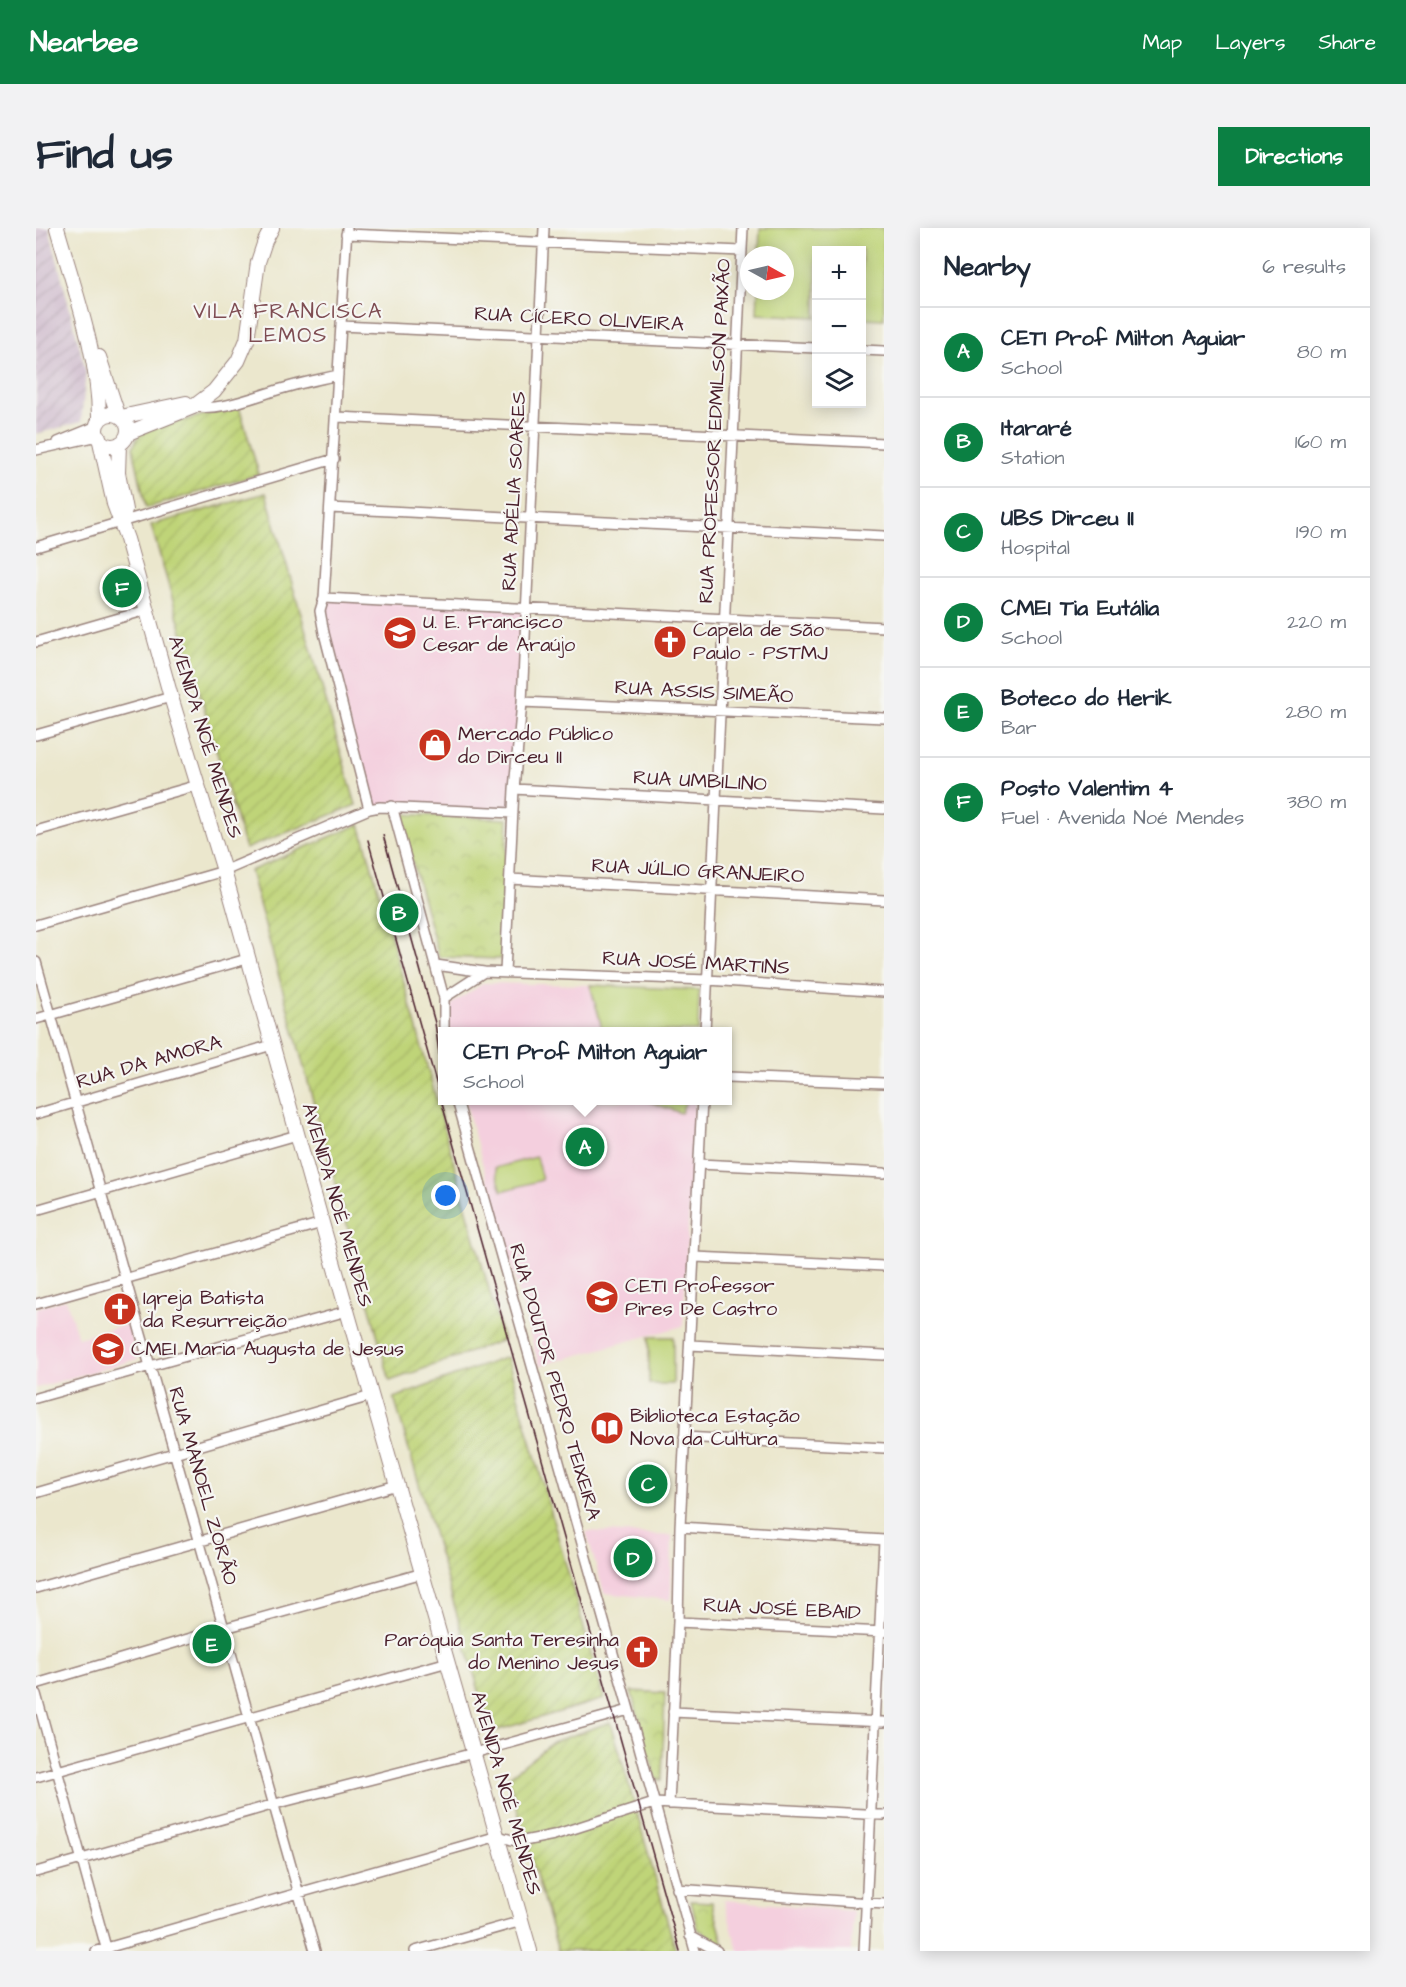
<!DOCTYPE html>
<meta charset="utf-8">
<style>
:root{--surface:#fff;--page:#f2f2f3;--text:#1f2937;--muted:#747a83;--line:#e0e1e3;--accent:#0b8043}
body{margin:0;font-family:"Architects Daughter",sans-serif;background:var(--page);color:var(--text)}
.controls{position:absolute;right:18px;top:18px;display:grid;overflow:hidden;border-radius:0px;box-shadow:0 3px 15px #0003}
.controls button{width:54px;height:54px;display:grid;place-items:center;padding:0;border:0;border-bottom:2px solid var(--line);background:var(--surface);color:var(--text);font:30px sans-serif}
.compass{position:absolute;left:704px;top:18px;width:54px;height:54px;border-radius:50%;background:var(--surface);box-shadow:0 3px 15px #0003;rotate:98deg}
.you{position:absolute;left:410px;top:968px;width:21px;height:21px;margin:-15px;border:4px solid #fff;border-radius:50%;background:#1a73e8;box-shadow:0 0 0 9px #1a73e833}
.badge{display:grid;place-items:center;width:39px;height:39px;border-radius:50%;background:var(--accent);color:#fff;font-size:20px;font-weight:700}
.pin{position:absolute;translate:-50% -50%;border:3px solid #fff;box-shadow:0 2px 6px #0006}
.popup{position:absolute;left:402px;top:799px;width:294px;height:78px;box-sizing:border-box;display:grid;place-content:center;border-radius:0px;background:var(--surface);filter:drop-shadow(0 2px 4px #0005);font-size:20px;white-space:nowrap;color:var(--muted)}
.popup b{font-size:22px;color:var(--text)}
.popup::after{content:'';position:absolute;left:50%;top:100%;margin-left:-12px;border:12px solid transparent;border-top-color:var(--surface)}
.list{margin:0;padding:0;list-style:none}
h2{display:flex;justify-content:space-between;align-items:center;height:78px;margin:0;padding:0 24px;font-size:26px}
h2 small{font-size:20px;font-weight:400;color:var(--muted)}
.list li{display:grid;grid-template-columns:39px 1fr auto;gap:18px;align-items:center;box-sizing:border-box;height:90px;padding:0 24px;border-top:2px solid var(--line)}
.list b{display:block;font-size:22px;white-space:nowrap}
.list p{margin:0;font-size:20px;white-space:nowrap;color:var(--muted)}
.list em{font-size:20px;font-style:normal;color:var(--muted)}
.icon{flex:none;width:33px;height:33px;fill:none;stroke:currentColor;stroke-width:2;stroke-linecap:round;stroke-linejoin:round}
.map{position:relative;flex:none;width:848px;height:1723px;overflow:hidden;border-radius:0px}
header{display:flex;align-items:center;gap:36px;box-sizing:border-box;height:84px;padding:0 30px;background:var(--accent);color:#fff}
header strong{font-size:28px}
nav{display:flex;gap:33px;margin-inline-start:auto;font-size:21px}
.intro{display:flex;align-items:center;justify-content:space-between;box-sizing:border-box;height:144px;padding:0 36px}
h1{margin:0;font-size:42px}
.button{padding:15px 27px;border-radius:0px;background:var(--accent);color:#fff;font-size:21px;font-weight:700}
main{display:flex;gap:36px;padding:0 36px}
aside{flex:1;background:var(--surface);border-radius:0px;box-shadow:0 3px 15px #0003}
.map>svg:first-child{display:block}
.built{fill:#f4cfde}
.industrial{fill:url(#industrial-furrows)}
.grass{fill:#bfd478;stroke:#847a52;stroke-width:1.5}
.park{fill:url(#park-crowns);stroke:#847a52;stroke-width:1.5}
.garden{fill:url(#garden-furrows);stroke:#847a52;stroke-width:1.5}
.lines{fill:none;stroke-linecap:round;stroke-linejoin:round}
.street-casing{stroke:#9a837c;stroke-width:12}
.secondary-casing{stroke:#9a837c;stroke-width:16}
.street{stroke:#fff;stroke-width:9}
.secondary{stroke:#fff;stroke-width:14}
.tram{stroke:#4a1f2b;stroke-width:1.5}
.labels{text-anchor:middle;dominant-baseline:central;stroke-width:4.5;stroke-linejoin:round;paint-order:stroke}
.street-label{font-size:20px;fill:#4a1f2b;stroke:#f6f6f2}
.poi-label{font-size:20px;fill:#4a1f2b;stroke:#f6f6f2;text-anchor:start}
.neighbourhood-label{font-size:21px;letter-spacing:1.5px;fill:#7e4c52;stroke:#f6f6f2}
</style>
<header>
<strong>Nearbee</strong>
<nav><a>Map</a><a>Layers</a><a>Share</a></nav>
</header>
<div class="intro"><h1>Find us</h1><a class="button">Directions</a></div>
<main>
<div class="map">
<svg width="848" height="1723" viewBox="0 0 848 1723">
<defs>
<pattern id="industrial-furrows" width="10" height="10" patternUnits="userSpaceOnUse" patternTransform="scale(1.5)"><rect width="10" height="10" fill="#d0bdce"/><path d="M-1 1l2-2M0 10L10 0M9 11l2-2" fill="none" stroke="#b4a2b1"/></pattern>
<pattern id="park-crowns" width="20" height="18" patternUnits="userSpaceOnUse" patternTransform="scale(1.5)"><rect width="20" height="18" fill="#bfd478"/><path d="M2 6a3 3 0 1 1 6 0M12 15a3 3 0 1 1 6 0" fill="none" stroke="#a6b668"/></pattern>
<pattern id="garden-furrows" width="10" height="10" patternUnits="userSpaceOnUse" patternTransform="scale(1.5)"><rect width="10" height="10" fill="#bfd478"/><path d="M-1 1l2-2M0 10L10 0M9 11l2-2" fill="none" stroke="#a6b668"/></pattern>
</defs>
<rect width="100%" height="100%" fill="#f6f6f2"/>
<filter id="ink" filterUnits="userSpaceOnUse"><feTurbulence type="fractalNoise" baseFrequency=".0167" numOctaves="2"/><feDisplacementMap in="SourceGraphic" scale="12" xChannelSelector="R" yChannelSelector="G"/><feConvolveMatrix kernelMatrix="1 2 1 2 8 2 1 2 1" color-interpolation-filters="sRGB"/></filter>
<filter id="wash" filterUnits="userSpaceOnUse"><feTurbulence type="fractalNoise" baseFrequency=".008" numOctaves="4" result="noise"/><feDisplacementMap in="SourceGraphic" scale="24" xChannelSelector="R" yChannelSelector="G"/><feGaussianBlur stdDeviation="1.35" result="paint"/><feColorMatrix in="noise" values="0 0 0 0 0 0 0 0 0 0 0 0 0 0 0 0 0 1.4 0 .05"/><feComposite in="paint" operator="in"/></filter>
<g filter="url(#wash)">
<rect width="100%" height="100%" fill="#ebe7cd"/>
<path class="built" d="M288 370 490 380 477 585 333 581 285 379Z
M448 755 554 757 566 800 575 803H413V785L417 775Z
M429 873H659L647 1098 503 1138Z
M30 1071 42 1110 92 1096 102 1131 0 1160V1080Z
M554 1303 636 1308 635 1372 568 1365 550 1304Z
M688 1672 817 1683 815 1723H702Z"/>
<path class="industrial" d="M0 0H13L50 144 45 194 0 206Z"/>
<path class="grass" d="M724 0H848V91L826 90V22H780V89L721 86 722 63H749V27H723Z
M554 757 663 762 662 803 575 804 566 800Z
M611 873H650L645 885Z
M500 929 506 952 466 963 459 940Z
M613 1109H637V1156H613Z"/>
<path class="park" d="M363 586 472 591 465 731 403 729Z
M595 1463 629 1465 626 1552 620 1551Z
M655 1673 676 1674 688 1717 662 1701Z"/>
<path class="garden" d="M203 178 223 246 110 280 97 219 104 204Z
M230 265 320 577 209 621 115 297Z
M324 596 467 1112 354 1153 214 643Z
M471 1129 568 1471 455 1504 358 1170Z
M575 1494 640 1723H522L472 1549 517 1514Z"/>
</g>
<g filter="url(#ink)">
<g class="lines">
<defs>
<path id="street" d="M311 0 288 370 284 383 288 405 333 581
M310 6 706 23
M305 98 780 120
M826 122 848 123
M156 178C184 185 224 166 252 159 268 154 285 151 302 147
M301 189 848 215
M22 214 61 198
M0 222 62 208
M294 280 848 308
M0 319 298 231
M288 370 848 399
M0 414 111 382
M486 474 848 490
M0 507 135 469
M478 561 848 581
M356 578 408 770V804
M0 603 162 557
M474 651 848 672
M0 697 188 643 333 581 344 579 477 585
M0 734 279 1723
M400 737 448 744 672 752 848 764
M469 744 478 561 486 474 508 0
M408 770 448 744
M0 791 211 731
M669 804 707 0
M692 849 848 855
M421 872 593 1482 659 1723
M0 886 236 817
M663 936 848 945
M0 982 261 907
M659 1029 848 1038
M0 1076 286 995
M654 1117 848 1127
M0 1170 311 1083
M648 1209 848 1220
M0 1265 335 1168
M644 1299 848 1312
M0 1360 361 1257
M642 1394 848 1404
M0 1456 189 1400 387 1345
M0 1466 71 1723
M637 1484 848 1494
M0 1549 412 1434
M633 1576 642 1394 644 1299 666 872
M0 1644 239 1576 438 1525 593 1482
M641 1661 848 1676
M654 1708 681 1723
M60 1723 462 1608 483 1614 518 1607 618 1575 848 1587
M379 1723 486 1693
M828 1723 848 1313"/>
<path id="secondary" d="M21 0C38 60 64 131 63 193
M63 129 82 187
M60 202a16 16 0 1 1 32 0a16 16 0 1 1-32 0Z
M85 189 150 175
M92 205 157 179 178 163 202 133 211 112 222 34 229 13 236 0
M63 209 78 276 91 311 135 469 188 643 286 995 494 1723
M83 216 82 245 89 282"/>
</defs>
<use href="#street" class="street-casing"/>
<use href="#secondary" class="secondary-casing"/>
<use href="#street" class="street"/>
<use href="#secondary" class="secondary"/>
<path class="tram" d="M347 607 399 795 406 848
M332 612 644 1723"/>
</g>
</g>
<defs>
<symbol id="school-disc" viewBox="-11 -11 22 22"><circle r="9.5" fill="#c8321e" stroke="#f6f6f2"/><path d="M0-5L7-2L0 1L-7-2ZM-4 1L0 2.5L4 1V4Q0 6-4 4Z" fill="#fff"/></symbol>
<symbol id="church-disc" viewBox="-11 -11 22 22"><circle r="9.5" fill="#c8321e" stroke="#f6f6f2"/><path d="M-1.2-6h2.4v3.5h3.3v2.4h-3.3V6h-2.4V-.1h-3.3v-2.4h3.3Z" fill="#fff"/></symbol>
<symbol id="shop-disc" viewBox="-11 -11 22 22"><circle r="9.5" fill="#c8321e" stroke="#f6f6f2"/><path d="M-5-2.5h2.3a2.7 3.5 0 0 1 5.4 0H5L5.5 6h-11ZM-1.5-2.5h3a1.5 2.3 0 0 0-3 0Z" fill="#fff"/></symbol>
<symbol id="library-disc" viewBox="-11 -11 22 22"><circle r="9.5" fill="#c8321e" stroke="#f6f6f2"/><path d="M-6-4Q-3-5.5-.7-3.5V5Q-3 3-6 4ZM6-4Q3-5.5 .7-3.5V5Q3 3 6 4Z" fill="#fff"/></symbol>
</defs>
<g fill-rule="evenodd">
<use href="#school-disc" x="345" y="386" width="38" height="38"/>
<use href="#church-disc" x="615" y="395" width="38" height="38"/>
<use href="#shop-disc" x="380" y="498" width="38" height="38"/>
<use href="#school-disc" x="547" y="1050" width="38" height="38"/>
<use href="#church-disc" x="65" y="1062" width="38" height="38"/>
<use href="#school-disc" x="53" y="1102" width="38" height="38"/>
<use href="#library-disc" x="552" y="1181" width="38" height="38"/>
<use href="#church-disc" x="587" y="1405" width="38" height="38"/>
</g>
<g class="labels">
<g class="street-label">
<text transform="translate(543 91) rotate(3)">RUA CÍCERO OLIVEIRA</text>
<text transform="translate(679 203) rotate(-87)">RUA PROFESSOR EDMILSON PAIXÃO</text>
<text transform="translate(478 263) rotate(-87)">RUA ADÉLIA SOARES</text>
<text transform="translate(668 464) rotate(3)">RUA ASSIS SIMEÃO</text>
<text transform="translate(169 509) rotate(73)">AVENIDA NOÉ MENDES</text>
<text transform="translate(664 553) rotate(3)">RUA UMBILINO</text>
<text transform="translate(662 643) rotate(3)">RUA JÚLIO GRANJEIRO</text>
<text transform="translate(660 735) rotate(3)">RUA JOSÉ MARTINS</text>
<text transform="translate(113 834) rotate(-16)">RUA DA AMORA</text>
<text transform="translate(301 977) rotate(74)">AVENIDA NOÉ MENDES</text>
<text transform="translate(519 1154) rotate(74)">RUA DOUTOR PEDRO TEIXEIRA</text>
<text transform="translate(167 1258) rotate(74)">RUA MANOEL ZORÃO</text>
<text transform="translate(746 1381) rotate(3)">RUA JOSÉ EBAID</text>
<text transform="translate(470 1565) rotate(74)">AVENIDA NOÉ MENDES</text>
</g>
<g class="poi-label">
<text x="387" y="394">U. E. Francisco<tspan x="387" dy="23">Cesar de Araújo</tspan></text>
<text x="657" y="402">Capela de São<tspan x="657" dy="23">Paulo - PSTMJ</tspan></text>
<text x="422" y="506">Mercado Público<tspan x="422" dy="23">do Dirceu II</tspan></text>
<text x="589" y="1058">CETI Professor<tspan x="589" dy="23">Pires De Castro</tspan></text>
<text x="107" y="1070">Igreja Batista<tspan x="107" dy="23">da Resurreição</tspan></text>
<text x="95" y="1121">CMEI Maria Augusta de Jesus</text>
<text x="594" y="1188">Biblioteca Estação<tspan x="594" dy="23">Nova da Cultura</tspan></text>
<text x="583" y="1412" text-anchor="end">Paróquia Santa Teresinha<tspan x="583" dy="23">do Menino Jesus</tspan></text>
</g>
<g class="neighbourhood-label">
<text x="252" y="83">VILA FRANCISCA<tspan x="252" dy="24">LEMOS</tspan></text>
</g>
</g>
</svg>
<div class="controls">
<button>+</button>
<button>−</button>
<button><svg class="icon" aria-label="layers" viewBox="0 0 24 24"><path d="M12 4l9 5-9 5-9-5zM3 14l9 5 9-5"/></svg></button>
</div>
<svg class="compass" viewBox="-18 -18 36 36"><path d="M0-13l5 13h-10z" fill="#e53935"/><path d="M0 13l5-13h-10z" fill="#747a83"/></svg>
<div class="you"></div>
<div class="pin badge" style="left:549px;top:919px">A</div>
<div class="popup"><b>CETI Prof Milton Aguiar</b>School</div>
<div class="pin badge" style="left:363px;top:685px">B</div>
<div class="pin badge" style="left:612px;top:1256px">C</div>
<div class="pin badge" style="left:597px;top:1330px">D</div>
<div class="pin badge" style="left:176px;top:1416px">E</div>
<div class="pin badge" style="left:86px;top:360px">F</div>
</div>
<aside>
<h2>Nearby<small>6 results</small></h2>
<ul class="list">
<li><span class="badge">A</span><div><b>CETI Prof Milton Aguiar</b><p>School</p></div><em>80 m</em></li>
<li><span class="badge">B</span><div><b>Itararé</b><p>Station</p></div><em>160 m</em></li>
<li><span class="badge">C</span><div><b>UBS Dirceu II</b><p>Hospital</p></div><em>190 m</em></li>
<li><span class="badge">D</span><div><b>CMEI Tia Eutália</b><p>School</p></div><em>220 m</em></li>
<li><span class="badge">E</span><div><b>Boteco do Herik</b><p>Bar</p></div><em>280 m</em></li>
<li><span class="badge">F</span><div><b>Posto Valentim 4</b><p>Fuel · Avenida Noé Mendes</p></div><em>380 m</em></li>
</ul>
</aside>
</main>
